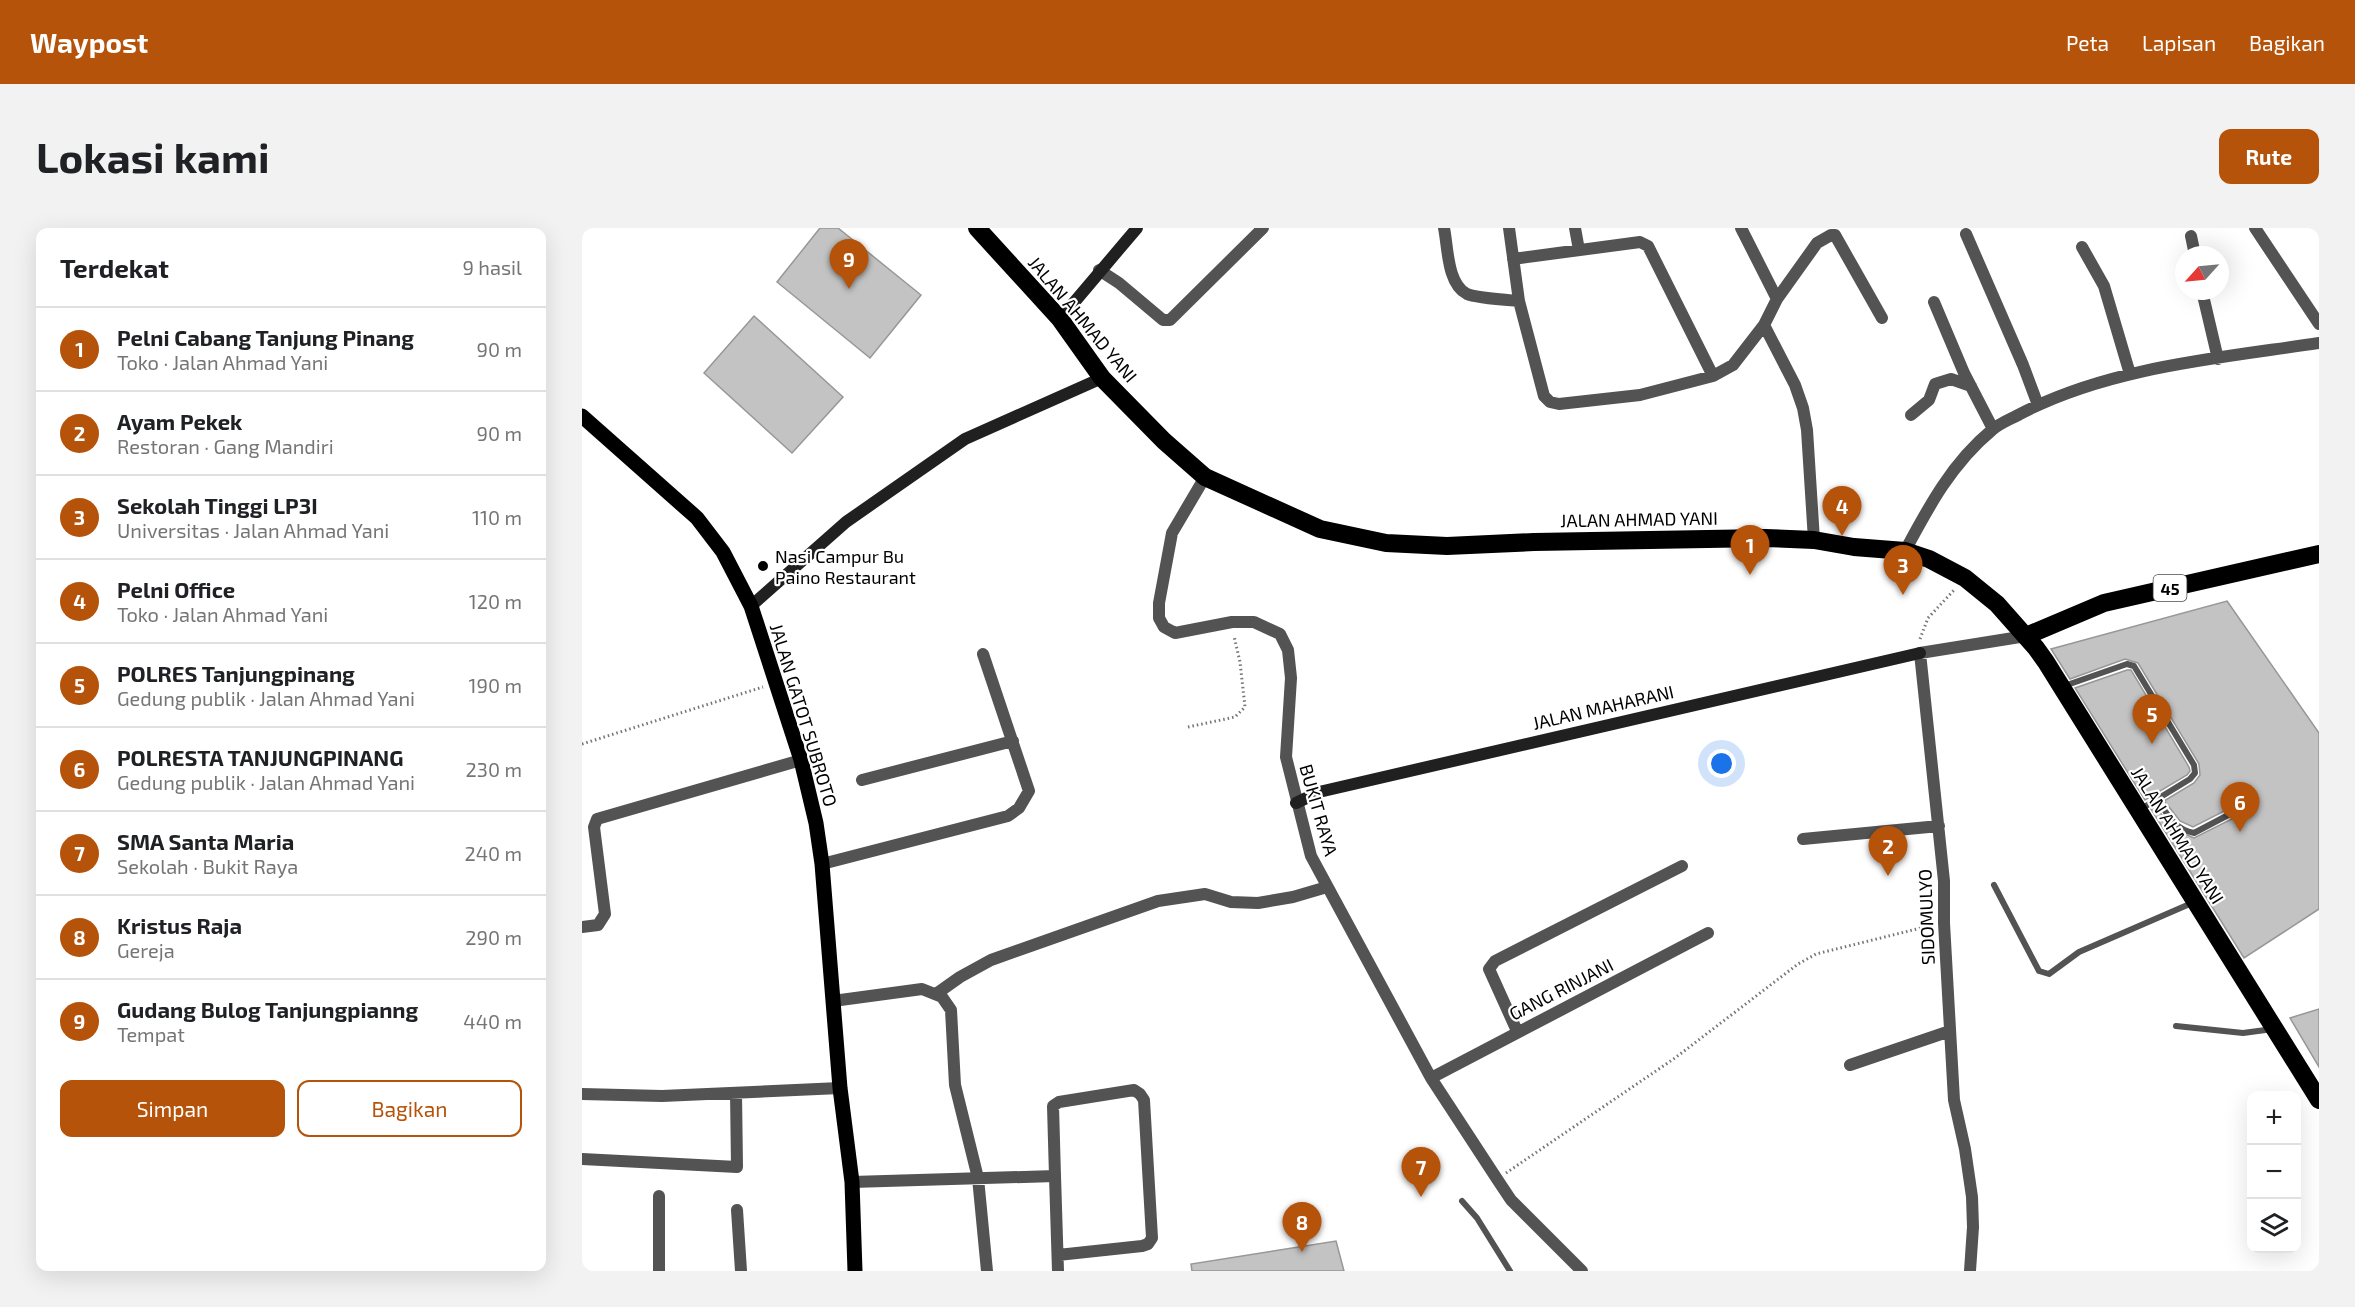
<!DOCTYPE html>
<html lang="id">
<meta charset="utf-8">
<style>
:root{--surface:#fff;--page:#f2f2f2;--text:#202124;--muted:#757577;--line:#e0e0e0;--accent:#b45309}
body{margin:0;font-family:"Exo 2",sans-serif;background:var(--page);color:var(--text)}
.controls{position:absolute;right:18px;bottom:18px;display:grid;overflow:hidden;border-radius:12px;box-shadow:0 6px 24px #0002}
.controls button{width:54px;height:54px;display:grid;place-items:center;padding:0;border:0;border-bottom:2px solid var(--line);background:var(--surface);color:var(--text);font:30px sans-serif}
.compass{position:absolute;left:1593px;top:18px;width:54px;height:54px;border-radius:50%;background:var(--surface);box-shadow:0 6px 24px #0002;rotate:243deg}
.you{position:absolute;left:1140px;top:536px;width:21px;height:21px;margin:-15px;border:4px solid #fff;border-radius:50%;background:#1a73e8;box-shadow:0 0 0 9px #1a73e833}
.badge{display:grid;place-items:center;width:39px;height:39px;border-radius:50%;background:var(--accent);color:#fff;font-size:20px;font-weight:700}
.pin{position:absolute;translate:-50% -50px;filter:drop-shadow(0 2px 3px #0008)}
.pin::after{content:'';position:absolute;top:32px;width:21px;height:18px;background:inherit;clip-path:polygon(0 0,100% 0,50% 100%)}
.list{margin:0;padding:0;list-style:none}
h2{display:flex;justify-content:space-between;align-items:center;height:78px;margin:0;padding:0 24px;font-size:26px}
h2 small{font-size:20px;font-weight:400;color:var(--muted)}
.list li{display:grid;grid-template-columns:39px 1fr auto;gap:18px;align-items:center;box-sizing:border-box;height:84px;padding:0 24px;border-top:2px solid var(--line)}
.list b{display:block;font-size:22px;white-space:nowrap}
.list p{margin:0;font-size:20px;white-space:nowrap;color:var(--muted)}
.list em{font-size:20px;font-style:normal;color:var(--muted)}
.actions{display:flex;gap:12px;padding:18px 24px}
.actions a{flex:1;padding:14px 0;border:2px solid var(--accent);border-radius:12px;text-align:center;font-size:21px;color:var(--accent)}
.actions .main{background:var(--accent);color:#fff}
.icon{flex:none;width:33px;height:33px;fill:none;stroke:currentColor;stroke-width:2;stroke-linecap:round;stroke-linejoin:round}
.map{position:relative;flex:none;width:1737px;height:1043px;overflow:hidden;border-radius:12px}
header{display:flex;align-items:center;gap:36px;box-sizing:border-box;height:84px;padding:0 30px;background:var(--accent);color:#fff}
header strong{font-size:28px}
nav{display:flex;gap:33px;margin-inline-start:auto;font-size:21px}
.intro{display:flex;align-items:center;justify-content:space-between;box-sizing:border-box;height:144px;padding:0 36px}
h1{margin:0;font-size:42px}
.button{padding:15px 27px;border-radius:12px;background:var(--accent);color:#fff;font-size:21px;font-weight:700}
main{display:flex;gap:36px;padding:0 36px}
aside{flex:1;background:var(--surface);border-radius:12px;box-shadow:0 6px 24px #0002}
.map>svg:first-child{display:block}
.building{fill:#c3c3c3;stroke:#979797;stroke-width:1.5}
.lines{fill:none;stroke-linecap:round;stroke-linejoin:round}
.path{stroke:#757575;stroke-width:3;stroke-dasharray:1.5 3;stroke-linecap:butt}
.lane{stroke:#535353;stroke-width:6}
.street{stroke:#535353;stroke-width:12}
.secondary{stroke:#202020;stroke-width:12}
.primary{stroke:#000;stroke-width:15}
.highway{stroke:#000;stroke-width:18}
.poi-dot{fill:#000;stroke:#fff;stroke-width:2}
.labels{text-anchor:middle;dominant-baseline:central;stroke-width:4.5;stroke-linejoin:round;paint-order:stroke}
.shield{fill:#fff;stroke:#4c4c4c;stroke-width:1.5}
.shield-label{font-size:16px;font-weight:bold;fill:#000}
.street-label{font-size:18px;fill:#000;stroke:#fff}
.poi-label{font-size:18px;fill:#000;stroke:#fff;text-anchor:start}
</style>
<header>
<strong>Waypost</strong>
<nav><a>Peta</a><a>Lapisan</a><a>Bagikan</a></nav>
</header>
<div class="intro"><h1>Lokasi kami</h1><a class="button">Rute</a></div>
<main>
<aside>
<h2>Terdekat<small>9 hasil</small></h2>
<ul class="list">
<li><span class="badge">1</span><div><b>Pelni Cabang Tanjung Pinang</b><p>Toko · Jalan Ahmad Yani</p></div><em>90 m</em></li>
<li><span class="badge">2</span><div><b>Ayam Pekek</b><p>Restoran · Gang Mandiri</p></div><em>90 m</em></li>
<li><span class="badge">3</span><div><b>Sekolah Tinggi LP3I</b><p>Universitas · Jalan Ahmad Yani</p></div><em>110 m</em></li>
<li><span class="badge">4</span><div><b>Pelni Office</b><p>Toko · Jalan Ahmad Yani</p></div><em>120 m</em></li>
<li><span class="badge">5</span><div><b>POLRES Tanjungpinang</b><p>Gedung publik · Jalan Ahmad Yani</p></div><em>190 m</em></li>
<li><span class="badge">6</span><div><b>POLRESTA TANJUNGPINANG</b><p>Gedung publik · Jalan Ahmad Yani</p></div><em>230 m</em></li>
<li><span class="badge">7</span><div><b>SMA Santa Maria</b><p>Sekolah · Bukit Raya</p></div><em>240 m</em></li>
<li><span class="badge">8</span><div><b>Kristus Raja</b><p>Gereja</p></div><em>290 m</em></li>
<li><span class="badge">9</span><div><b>Gudang Bulog Tanjungpianng</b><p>Tempat</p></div><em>440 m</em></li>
</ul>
<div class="actions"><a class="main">Simpan</a><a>Bagikan</a></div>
</aside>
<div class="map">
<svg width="1737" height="1043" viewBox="0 0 1737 1043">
<rect width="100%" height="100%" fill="#fff"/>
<path class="building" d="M238 0H256L339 67 288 130 195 54Z
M172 88 261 169 210 225 122 145Z
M1645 373 1737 505V681L1662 730 1569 581 1573 578 1591 601 1612 610 1652 590 1655 586 1654 582 1648 580 1611 599 1598 593 1587 579 1582 573 1612 555 1618 547 1617 536 1556 435 1543 431 1488 451 1469 421Z
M1545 442H1549L1607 539 1608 543 1605 547 1563 572 1493 460Z
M1737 781V839L1708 790Z
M754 1013 762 1043H610L609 1036Z"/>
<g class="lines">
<path class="path" d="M1338 411 1346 390 1373 361
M606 499 653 489 663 479 658 434 652 408
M0 516 181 459
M924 945 1093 830 1216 736 1234 726 1351 697"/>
<path class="lane" d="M1482 458 1545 436 1552 438 1612 537 1613 545 1608 551 1559 581
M1575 571C1585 586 1593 602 1612 605L1650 585
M1412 657 1457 743 1467 746 1497 724 1610 675
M1594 798 1661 805 1691 801
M880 973 895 990 928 1043"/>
<path class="street" d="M862 0C866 19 865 56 885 66 894 70 925 72 937 73
M927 0 937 73 962 168 968 174 977 176 1058 167 1131 148 1151 137 1182 97 1195 71 1235 15 1249 7H1253L1300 90
M993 0 997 22
M1159 0 1195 71
M1673 0 1737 96
M1384 6 1441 137 1456 177
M1609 8 1613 27
M1500 19 1522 58 1548 146
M931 31 1058 14 1066 18 1131 148
M517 42 537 55 581 92H588L681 0
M1620 63 1636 131
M1352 74 1382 145 1411 201
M1182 97 1213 157 1221 180 1225 202 1232 312
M1329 187 1347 172 1353 156 1369 151 1389 158
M623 249 590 305 577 375V390L582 399 593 405 650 394H672L698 406 706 422 709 450 704 529 729 628 849 850 915 951 929 972 1000 1043
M1323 323C1347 278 1370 235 1410 202 1418 195 1429 191 1438 186 1527 139 1638 130 1737 115
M280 552 431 513
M1221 611 1357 598
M240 636 426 588 437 580 447 563 401 426
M0 699 16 697 23 686 12 599 15 591 219 532
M354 766 378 749 409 732 576 673 623 666 649 674 676 675 711 669 745 659
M251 773 340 761 360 769 369 782 373 857 396 950 405 1043
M935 803 907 741 913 733 1100 638
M1268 837 1368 803
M849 850 1126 705
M0 866 80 868 258 860
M0 931 155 939 154 865
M473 948 476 1043
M270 954 473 948 471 878 477 874 552 862 558 866 562 872 570 1010 566 1016 560 1018 476 1027
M155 982 159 1043
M77 1043V968
M1388 1043 1391 999 1390 969 1383 921 1372 872 1362 695V653L1338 425 1444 408"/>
<path class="secondary" d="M478 91 555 0
M169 378 264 294 383 211 520 150
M714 575 737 564 1338 425"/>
<path class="primary" d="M0 188 115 290 141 324 169 378 219 532 234 595 240 636 258 860 270 954 273 1043"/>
<path class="highway" d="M395 0 478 91 520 150 582 213 623 249 738 301 804 315 865 318 952 314 1183 310 1232 312 1272 319 1323 323 1347 331 1383 350 1415 376 1454 420 1464 434 1737 872
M1444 408 1522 375 1737 326"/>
</g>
<circle class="poi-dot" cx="181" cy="338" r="6"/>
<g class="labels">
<rect class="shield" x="1571.5" y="347" width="33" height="26" rx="4.5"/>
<g class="shield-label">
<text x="1588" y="360">45</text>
</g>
<g class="street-label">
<text transform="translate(501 91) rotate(50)">JALAN AHMAD YANI</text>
<text transform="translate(1057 291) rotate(-1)">JALAN AHMAD YANI</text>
<text transform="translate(1021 479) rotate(-13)">JALAN MAHARANI</text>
<text transform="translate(222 487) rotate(73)">JALAN GATOT SUBROTO</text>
<text transform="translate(737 582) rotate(74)">BUKIT RAYA</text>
<text transform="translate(1596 607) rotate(58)">JALAN AHMAD YANI</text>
<text transform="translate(1344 689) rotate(-92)">SIDOMULYO</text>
<text transform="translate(979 761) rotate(-27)">GANG RINJANI</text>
</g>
<g class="poi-label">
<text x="193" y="328">Nasi Campur Bu<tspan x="193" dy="21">Paino Restaurant</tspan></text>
</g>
</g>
</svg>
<div class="controls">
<button>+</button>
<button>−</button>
<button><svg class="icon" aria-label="layers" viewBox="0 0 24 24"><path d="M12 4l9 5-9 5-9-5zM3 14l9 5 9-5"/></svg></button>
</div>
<svg class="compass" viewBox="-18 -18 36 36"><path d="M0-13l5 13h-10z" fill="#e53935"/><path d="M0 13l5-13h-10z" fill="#757577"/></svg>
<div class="you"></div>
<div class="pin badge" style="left:1168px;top:347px">1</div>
<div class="pin badge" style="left:1306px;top:648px">2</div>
<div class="pin badge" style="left:1321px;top:367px">3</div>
<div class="pin badge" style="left:1260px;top:308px">4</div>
<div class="pin badge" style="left:1570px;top:516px">5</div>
<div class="pin badge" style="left:1658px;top:604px">6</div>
<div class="pin badge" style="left:839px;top:969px">7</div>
<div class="pin badge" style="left:720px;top:1024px">8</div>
<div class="pin badge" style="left:267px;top:61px">9</div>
</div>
</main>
